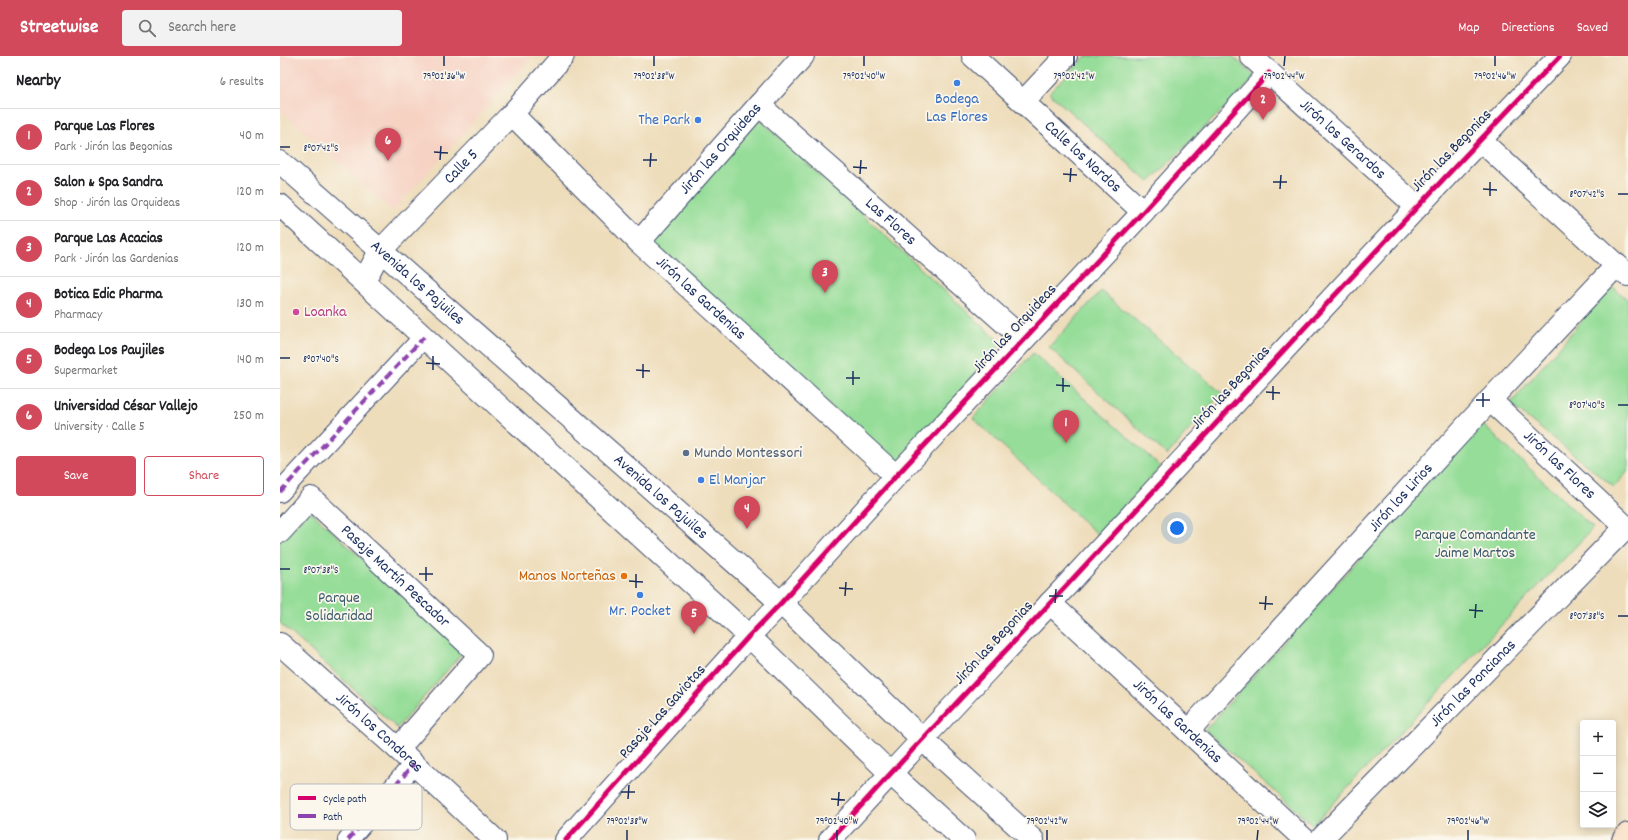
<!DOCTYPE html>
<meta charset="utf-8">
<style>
:root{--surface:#fff;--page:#f2f2f2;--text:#202124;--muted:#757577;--line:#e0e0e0;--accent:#d1495b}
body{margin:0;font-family:Dekko,sans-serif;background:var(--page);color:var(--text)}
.controls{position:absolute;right:12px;bottom:12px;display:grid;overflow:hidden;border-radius:4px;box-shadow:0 2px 10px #0003}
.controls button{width:36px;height:36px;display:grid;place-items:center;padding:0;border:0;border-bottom:1px solid var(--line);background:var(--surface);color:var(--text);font:20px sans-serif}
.you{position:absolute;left:897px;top:472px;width:14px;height:14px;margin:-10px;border:3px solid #fff;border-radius:50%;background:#1a73e8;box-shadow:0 0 0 6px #1a73e833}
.badge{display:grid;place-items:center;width:26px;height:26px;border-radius:50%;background:var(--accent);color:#fff;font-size:13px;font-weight:700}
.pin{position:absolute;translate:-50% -33px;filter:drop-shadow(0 1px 2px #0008)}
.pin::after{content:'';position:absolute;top:21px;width:14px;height:12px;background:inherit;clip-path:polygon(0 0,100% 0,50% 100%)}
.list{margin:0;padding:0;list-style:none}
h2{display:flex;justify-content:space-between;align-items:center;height:52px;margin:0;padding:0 16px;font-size:17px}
h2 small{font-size:13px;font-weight:400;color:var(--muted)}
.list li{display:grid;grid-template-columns:26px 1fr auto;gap:12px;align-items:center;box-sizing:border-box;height:56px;padding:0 16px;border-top:1px solid var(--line)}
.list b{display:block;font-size:15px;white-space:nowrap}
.list p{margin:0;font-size:13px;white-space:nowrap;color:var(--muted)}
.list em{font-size:13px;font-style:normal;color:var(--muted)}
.actions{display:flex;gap:8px;padding:12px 16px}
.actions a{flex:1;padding:9px 0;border:1px solid var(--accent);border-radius:4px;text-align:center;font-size:14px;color:var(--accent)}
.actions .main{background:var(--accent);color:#fff}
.icon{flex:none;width:22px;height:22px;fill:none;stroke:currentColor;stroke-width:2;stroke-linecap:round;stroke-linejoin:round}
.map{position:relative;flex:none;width:1348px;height:784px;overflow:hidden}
header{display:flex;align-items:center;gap:24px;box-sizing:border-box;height:56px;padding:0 20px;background:var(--accent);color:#fff}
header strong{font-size:19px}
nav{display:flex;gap:22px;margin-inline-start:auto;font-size:14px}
.search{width:280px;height:36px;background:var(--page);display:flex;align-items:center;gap:10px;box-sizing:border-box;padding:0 14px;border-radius:4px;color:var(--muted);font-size:15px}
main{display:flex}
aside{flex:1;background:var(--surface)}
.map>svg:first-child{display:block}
.built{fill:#f6d2c3}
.green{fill:#95dd98;stroke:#58867b}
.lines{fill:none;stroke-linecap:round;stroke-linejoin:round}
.pedestrian-casing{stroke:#3b496c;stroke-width:22}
.minor-casing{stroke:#3b496c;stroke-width:24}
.tertiary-casing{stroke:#3b496c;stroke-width:24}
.secondary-casing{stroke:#3b496c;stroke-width:24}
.pedestrian{stroke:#fff;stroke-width:20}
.minor{stroke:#fff;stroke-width:22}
.tertiary{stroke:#fff;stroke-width:22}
.secondary{stroke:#fce5cf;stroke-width:22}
.quiet{stroke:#8e44ad;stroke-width:4;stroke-dasharray:8 4;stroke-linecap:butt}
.cycleway-casing{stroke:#fbf7ec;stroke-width:8}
.cycleway{stroke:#d6006c;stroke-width:5}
.ticks{fill:none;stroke:#1b2f5e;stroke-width:1.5}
.shop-dot{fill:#3f7fe0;stroke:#fbf7ec;stroke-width:1.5}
.hotel-dot{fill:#d1479c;stroke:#fbf7ec;stroke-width:1.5}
.service-dot{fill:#5c6f8a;stroke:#fbf7ec;stroke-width:1.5}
.food-dot{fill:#e8710a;stroke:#fbf7ec;stroke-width:1.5}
.labels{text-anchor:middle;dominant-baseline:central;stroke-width:3.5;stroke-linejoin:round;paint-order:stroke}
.shop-label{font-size:16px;fill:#366cbe;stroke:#fbf7ec}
.street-label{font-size:16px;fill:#1b2f5e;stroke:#fbf7ec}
.hotel-label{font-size:16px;fill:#b23c85;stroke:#fbf7ec;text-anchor:start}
.service-label{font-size:16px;fill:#4e5e75;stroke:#fbf7ec;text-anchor:start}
.park-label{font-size:16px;fill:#3a5a6c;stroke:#fbf7ec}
.food-label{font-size:16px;fill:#c56008;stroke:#fbf7ec;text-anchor:end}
.key{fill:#fbf7ec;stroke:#b8bbc1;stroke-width:1}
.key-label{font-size:11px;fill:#1b2f5e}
.ticks-label{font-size:10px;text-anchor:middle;fill:#1b2f5e;stroke:#fbf7ec;stroke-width:3.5;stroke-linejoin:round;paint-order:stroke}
</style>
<header>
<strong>Streetwise</strong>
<div class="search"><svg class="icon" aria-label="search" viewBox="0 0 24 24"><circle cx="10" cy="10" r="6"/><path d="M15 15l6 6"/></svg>Search here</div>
<nav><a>Map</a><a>Directions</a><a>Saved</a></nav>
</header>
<main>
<aside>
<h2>Nearby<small>6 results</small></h2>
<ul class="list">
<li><span class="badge">1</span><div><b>Parque Las Flores</b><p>Park · Jirón las Begonias</p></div><em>40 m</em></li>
<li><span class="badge">2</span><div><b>Salon &amp; Spa Sandra</b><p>Shop · Jirón las Orquideas</p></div><em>120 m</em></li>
<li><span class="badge">3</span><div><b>Parque Las Acacias</b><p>Park · Jirón las Gardenias</p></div><em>120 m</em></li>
<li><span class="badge">4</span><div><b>Botica Edic Pharma</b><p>Pharmacy</p></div><em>130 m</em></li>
<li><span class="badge">5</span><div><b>Bodega Los Paujiles</b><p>Supermarket</p></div><em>140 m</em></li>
<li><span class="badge">6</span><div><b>Universidad César Vallejo</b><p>University · Calle 5</p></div><em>250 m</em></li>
</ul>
<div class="actions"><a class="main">Save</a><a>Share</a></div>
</aside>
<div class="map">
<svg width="1348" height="784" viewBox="0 0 1348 784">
<rect width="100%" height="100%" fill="#fbf7ec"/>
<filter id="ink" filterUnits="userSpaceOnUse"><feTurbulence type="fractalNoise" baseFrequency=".025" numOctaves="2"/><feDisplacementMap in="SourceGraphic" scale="8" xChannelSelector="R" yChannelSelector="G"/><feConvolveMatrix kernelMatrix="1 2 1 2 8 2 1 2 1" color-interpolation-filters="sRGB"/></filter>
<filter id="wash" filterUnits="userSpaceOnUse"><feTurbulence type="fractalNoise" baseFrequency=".012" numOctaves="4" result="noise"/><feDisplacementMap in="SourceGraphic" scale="16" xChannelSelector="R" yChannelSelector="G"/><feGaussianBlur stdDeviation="0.9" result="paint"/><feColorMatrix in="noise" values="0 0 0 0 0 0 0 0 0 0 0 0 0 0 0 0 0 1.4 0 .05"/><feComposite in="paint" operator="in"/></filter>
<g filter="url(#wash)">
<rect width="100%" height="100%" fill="#edb"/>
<path class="built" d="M0 0H253L113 155 0 54Z"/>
<path class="green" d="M806 0H952L976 21 869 126 769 37Z
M478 62 722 288 616 409 365 185Z
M1332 230 1348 244V415L1334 431 1230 348Z
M821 235 942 337 887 399 769 291Z
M753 297 881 411 818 479 693 362Z
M1201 367 1313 472 1033 769 925 674Z
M29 454 183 596 117 672 0 567V486Z"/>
</g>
<g filter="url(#ink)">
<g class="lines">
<defs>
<path id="pedestrian" d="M0 436 144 281
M68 784 134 708"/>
<g id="minor">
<path id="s1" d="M693 0 863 156"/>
<path id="s2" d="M971 0 1136 150"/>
<path d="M744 45 786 0"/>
<path id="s3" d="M479 49 743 283"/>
<path id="s4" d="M232 58 359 186 616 420"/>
<path d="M1200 84 1347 219"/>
<path id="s5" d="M359 186 479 49 523 0"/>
<path id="s6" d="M84 225 100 195 232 58 283 0"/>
<path id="s7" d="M1210 344 1348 473"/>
<path id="s8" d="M0 476 31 442 200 599 118 693"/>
<path id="s9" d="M770 547 1025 784"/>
<path id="s10" d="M0 588 118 693 215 784"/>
<path id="s11" d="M908 675 1210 344 1337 209"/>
<path d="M286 784 469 580 501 547 616 420 863 156 989 17"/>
<path d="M550 784C628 697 709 613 788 528 951 351 1114 174 1280 0"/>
<path id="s12" d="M1040 784 1346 471"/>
</g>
<g id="tertiary">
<path id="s13" d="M0 106 501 547 642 683 753 784"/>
<path d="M0 149 469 580 610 717 684 784"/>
</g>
<path id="secondary" d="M1343 784 1348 778"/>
</defs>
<use href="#pedestrian" class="pedestrian-casing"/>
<use href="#minor" class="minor-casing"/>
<use href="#tertiary" class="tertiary-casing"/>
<use href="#secondary" class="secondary-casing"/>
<use href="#pedestrian" class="pedestrian"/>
<use href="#minor" class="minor"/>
<use href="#tertiary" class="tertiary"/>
<use href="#secondary" class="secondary"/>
<path class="quiet" d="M0 436 144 281
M68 784 134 708"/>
<defs>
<path id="cycleway" d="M286 784 469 580 501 547 616 420 863 156 989 17
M550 784C628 697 709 613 788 528 951 351 1114 174 1280 0"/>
</defs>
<use href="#cycleway" class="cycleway-casing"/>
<use href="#cycleway" class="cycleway"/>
</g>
</g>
<path class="ticks" d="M164 10V0M374 10V0M584 10V0M794 10V0M1004 10 1005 0M1215 10V0M0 91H10M154 96 168 97M160 104 161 90M363 104H377M370 111 371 97M573 111 587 112M580 118 581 104M783 118 797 119M790 126 791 112M993 126H1007M1000 133 1001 119M1203 133 1217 134M1338 138H1348M1210 140V126M0 302H10M146 307 160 308M153 314V300M356 314 370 315M363 322V308M566 322H580M573 329V315M776 329 790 330M783 336V322M986 336 1000 337M993 344V330M1196 344H1210M1338 349H1348M1203 351V337M0 513H10M139 518H153M146 525V511M349 525 363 526M356 532V518M559 532 573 533M565 540 566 526M769 540H783M775 547 776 533M979 547 993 548M985 554 986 540M1189 554 1203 555M1338 560H1348M1195 562 1196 548M341 736H355M348 743 349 729M551 743 565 744M558 750 559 736M347 784V774M557 784V774M767 784V774M977 784 978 774M1188 784V774"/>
<g class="shop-dot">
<circle cx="677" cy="27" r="4"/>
<circle cx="418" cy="64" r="4"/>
<circle cx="421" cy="424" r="4"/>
<circle cx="360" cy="539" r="4"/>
</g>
<circle class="hotel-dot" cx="16" cy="256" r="4"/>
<circle class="service-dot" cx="406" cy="397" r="4"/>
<circle class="food-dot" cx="344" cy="520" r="4"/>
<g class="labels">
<g class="shop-label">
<text x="677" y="43">Bodega<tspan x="677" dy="18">Las Flores</tspan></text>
<text x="410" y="64" text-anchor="end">The Park</text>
<text x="429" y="424" text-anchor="start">El Manjar</text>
<text x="360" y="555">Mr. Pocket</text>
</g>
<g class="street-label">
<text stroke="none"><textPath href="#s2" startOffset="124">Jirón los Gerardos</textPath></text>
<text stroke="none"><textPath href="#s5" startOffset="124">Jirón las Orquideas</textPath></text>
<text transform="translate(1172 95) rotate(-46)">Jirón las Begonias</text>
<text stroke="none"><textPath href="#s1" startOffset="149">Calle los Nardos</textPath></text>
<text stroke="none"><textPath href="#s6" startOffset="151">Calle 5</textPath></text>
<text stroke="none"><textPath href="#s3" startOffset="176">Las Flores</textPath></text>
<text stroke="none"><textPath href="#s13" startOffset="183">Avenida los Pajuiles</textPath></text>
<text stroke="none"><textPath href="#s4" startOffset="264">Jirón las Gardenias</textPath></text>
<text transform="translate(735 273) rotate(-47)">Jirón las Orquideas</text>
<text transform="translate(951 332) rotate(-47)">Jirón las Begonias</text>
<text stroke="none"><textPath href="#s7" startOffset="95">Jirón las Flores</textPath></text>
<text stroke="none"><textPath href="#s13" startOffset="507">Avenida los Pajuiles</textPath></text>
<text stroke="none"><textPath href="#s11" startOffset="316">Jirón los Lirios</textPath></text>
<text stroke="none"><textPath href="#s8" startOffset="161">Pasaje Martín Pescador</textPath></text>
<text transform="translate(714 587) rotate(-47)">Jirón las Begonias</text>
<text stroke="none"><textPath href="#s12" startOffset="219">Jirón las Poncianas</textPath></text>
<text transform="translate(383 656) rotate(-48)">Pasaje Las Gaviotas</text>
<text stroke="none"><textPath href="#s9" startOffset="174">Jirón las Gardenias</textPath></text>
<text stroke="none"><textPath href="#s10" startOffset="133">Jirón los Condores</textPath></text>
</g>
<g class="hotel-label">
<text x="24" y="256">Loanka</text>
</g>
<g class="service-label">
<text x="414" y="397">Mundo Montessori</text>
</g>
<g class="park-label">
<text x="1195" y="479">Parque Comandante<tspan x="1195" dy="18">Jaime Martos</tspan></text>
<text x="59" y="542">Parque<tspan x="59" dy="18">Solidaridad</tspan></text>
</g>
<g class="food-label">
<text x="336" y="520">Manos Norteñas</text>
</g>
</g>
<rect x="10" y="728" width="132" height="46" rx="6" class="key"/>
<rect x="18" y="740" width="18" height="4" fill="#d6006c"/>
<rect x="18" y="758" width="18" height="4" fill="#8e44ad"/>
<g class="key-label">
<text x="43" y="746">Cycle path</text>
<text x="43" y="764">Path</text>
</g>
<g class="ticks-label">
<text x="164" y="23">79°02'36"W</text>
<text x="374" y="23">79°02'38"W</text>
<text x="584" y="23">79°02'40"W</text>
<text x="794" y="23">79°02'42"W</text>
<text x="1004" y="23">79°02'44"W</text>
<text x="1215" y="23">79°02'46"W</text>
<text x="41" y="95">8°07'42"S</text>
<text x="1307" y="141">8°07'42"S</text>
<text x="41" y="306">8°07'40"S</text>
<text x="1307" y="352">8°07'40"S</text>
<text x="41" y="517">8°07'38"S</text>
<text x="1307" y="563">8°07'38"S</text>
<text x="347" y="768">79°02'38"W</text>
<text x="557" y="768">79°02'40"W</text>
<text x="767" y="768">79°02'42"W</text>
<text x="978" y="768">79°02'44"W</text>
<text x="1188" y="768">79°02'46"W</text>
</g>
</svg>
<div class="controls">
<button>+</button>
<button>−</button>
<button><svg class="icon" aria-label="layers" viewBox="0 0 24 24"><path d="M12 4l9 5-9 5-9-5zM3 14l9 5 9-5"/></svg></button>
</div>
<div class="you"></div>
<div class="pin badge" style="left:786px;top:387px">1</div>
<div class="pin badge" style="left:983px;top:64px">2</div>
<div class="pin badge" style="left:545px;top:237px">3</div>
<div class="pin badge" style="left:467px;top:473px">4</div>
<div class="pin badge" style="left:414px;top:578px">5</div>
<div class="pin badge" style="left:108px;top:105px">6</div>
</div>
</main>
